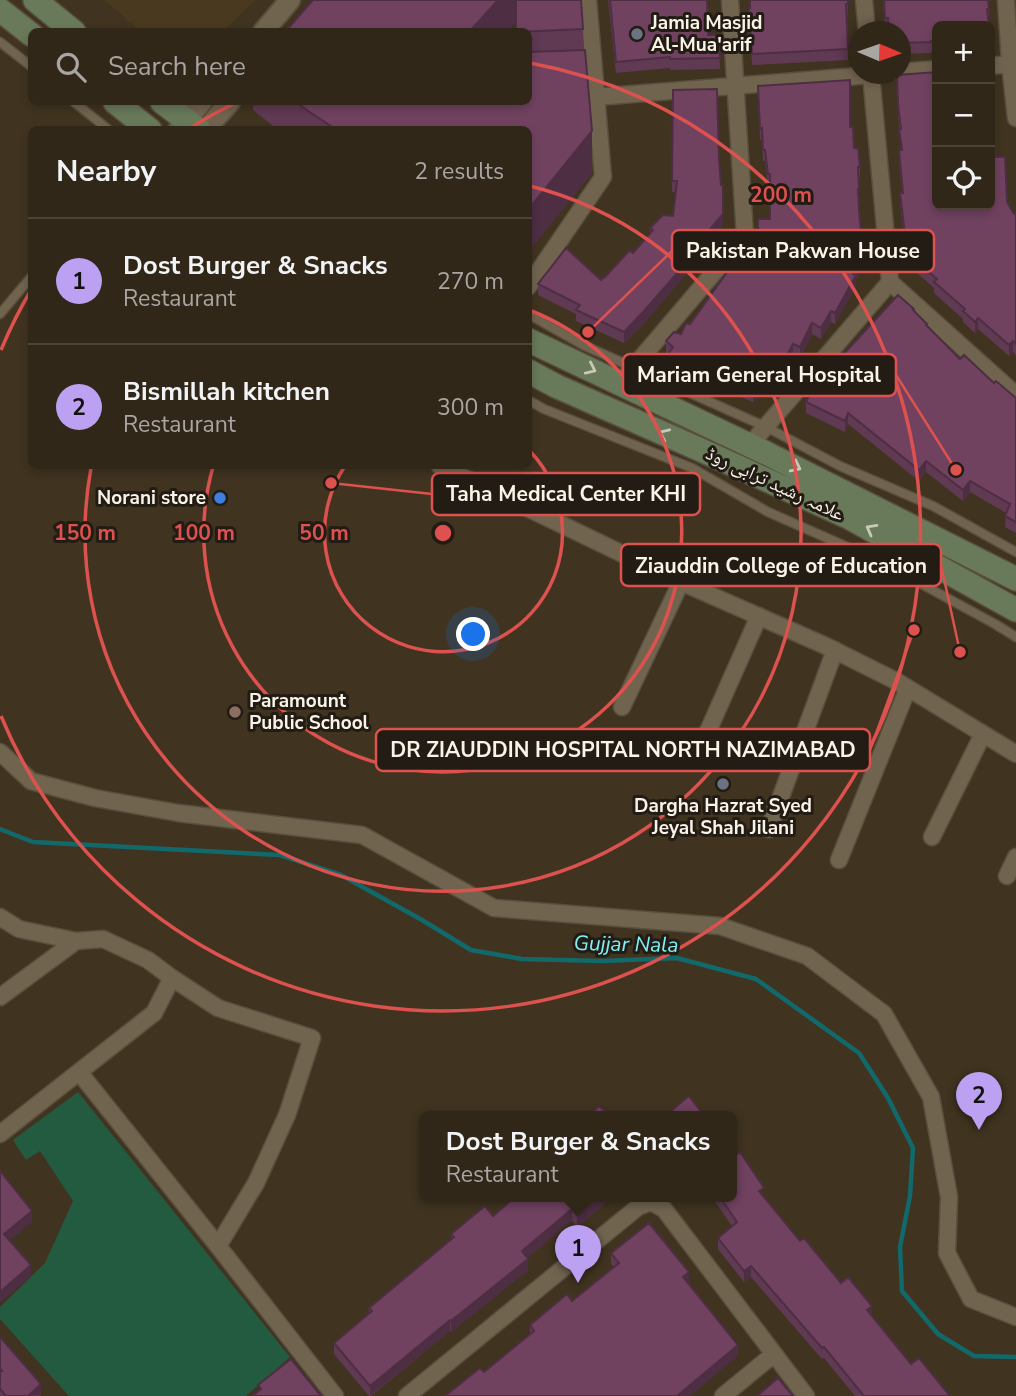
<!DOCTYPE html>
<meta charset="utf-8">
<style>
:root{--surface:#302718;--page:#382f21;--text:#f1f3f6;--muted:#a8a5a2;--line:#4b4437;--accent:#bca0f2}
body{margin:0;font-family:"Nunito Sans","Noto Naskh Arabic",sans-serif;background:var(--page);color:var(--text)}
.controls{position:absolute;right:21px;top:21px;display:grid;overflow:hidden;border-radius:10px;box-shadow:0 4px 10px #0003}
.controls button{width:63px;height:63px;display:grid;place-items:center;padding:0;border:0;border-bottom:2px solid var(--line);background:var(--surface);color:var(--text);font:35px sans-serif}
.compass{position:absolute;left:848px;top:21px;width:63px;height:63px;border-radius:50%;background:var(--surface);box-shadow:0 4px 10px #0003;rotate:92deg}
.you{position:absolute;left:474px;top:635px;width:24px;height:24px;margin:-18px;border:5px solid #fff;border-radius:50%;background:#1a73e8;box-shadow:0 0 0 10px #1a73e833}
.badge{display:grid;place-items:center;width:46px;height:46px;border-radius:50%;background:var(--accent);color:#111;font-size:23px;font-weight:700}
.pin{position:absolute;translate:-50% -58px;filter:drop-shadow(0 2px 4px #0008)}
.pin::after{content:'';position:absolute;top:37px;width:24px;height:21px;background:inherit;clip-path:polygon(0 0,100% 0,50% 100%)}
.popup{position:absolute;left:419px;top:1111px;width:318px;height:91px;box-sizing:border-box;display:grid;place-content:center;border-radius:10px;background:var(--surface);filter:drop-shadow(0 2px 5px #0005);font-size:23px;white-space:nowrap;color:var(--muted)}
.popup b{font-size:26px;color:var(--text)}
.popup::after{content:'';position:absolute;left:50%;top:100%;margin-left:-14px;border:14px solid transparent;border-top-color:var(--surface)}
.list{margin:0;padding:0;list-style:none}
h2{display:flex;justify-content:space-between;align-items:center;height:91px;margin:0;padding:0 28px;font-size:30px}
h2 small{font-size:23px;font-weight:400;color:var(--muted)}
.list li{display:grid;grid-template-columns:46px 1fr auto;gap:21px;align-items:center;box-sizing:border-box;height:126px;padding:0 28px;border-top:2px solid var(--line)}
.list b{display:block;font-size:26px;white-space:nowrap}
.list p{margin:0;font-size:23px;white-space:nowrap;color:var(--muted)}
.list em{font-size:23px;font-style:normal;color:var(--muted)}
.icon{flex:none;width:38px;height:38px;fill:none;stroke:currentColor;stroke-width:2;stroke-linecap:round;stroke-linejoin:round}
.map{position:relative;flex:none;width:1016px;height:1396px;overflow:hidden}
.search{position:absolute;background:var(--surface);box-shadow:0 4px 10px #0003;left:28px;top:28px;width:504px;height:77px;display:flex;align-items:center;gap:18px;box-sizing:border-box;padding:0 24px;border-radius:10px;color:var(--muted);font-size:26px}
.panel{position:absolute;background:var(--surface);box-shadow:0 4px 10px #0003;left:28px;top:126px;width:504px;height:343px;border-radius:10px}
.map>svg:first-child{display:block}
.built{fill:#49391f}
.green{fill:#235b40}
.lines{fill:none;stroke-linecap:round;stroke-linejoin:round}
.stream{stroke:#11696c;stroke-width:4.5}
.service-casing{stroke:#594f3e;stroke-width:11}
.minor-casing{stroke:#594f3e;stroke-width:19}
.tertiary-casing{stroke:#594f3e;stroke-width:23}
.secondary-casing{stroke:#594f3e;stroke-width:26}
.service{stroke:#71644f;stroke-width:8}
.minor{stroke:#71644f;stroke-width:16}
.tertiary{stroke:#71644f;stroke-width:19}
.secondary{stroke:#687a5a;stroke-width:23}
.wall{fill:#603953}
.shaded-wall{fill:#4e2e43}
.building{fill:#704260;stroke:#4e2e43;stroke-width:2}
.oneway{stroke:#c7c9b6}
.ring{fill:none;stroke:#dd514e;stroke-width:3.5}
.worship-dot{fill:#6b7280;stroke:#221c14;stroke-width:2.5}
.shop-dot{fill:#3f7fe0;stroke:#221c14;stroke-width:2.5}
.education-dot{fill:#8d6e63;stroke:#221c14;stroke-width:2.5}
.labels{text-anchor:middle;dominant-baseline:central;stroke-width:6;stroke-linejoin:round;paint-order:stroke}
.poi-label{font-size:19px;font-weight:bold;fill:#faf3e7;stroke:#221c14;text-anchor:start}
.street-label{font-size:19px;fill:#faf3e7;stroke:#221c14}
.water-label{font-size:21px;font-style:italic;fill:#7df2f6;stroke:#221c14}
.centre{fill:#dd514e;stroke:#221c14;stroke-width:3.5}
.ring-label{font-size:21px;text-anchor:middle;font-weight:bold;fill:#dd514e;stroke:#221c14;stroke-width:6;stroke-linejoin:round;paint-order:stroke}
.leader{fill:none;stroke:#dd514e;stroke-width:2.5}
.callout-dot{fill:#dd514e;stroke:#221c14;stroke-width:2.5}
.callout{fill:#221c14;stroke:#dd514e;stroke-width:2.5}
.callout-label{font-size:21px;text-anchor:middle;font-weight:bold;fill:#faf3e7}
</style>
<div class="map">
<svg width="1016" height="1396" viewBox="0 0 1016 1396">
<rect width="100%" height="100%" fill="#403420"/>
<path class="built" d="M104 0H255L223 31 142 32Z"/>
<path class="green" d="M78 1092 290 1357 246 1396H69L0 1319V1307L45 1263 73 1201 40 1151 26 1160 13 1140Z"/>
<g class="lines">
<path class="stream" d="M0 829 33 842 280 855 341 875 422 920 471 950 522 959 602 961 677 958 756 979 859 1053 888 1098 913 1148 910 1196 900 1247 902 1291 938 1334 974 1356 1016 1357"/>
<defs>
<path id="service" d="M0 42 32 67
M74 102 109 130
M0 314 32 276
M528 314 583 345 766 427 840 466 933 506 1016 552
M528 400 544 409 692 468 768 512 879 561 995 624 1016 637"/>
<path id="minor" d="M864 0 867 32
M1006 0 1010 64 1016 118
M990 66 1010 64
M900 72 937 69
M871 74 890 282 1016 395
M596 97 883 74
M528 287 603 177 588 0
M620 383 745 236 730 0
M750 445 890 282
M440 466 681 582 826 646 898 682 1016 754
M622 707 681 582
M705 738 759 616
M0 752 31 781 95 798 178 813 362 835 494 908 720 926 807 956 884 1014 931 1097 949 1197 947 1253 971 1299 1016 1317
M769 829 835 650
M932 837 983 734
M839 860 908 688
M1007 876 1016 857
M0 917 19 929 76 941 103 939 148 960 172 978 218 1008 312 1038 287 1115 256 1183 218 1246
M0 997 76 941
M79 1072 218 1246 335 1396
M0 1134 154 1013 172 978
M407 1396 638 1207 651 1202 664 1209 806 1396
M723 1396 774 1354"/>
<path id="tertiary" d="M263 32 290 0
M178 130 202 102
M205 130 230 102"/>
<path id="secondary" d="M35 0 74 32
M0 10 32 35
M115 102 150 130
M162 102 199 130
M528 340 766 453 1016 579
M528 371 556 386 701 450 848 517 1016 610"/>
</defs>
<use href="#service" class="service-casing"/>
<use href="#minor" class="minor-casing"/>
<use href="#tertiary" class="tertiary-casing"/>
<use href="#secondary" class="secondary-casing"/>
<use href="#service" class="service"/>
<use href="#minor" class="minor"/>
<use href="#tertiary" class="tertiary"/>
<use href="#secondary" class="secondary"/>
</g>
<path class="wall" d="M581 0 592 173 528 252V130H278L253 110V102H528V32H515V23L285 32Z
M608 0H707L708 35H719L720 69 670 70V68L616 73Z
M848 0V15H846L848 60 752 65 749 8Z
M883 0H988L989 20 937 26V51L931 52V53L900 54V32L885 29Z
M990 68 994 92V103H992V113L996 157 1007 202 1014 214H1016V355L1013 352 1009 356 978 329 975 333 963 322V319L934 293V288L916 272 905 245 900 204V193H902L899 161V150H901L898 115 897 75Z
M758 97 850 127 860 167V178H858L859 200H858L862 243 867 259 856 279V286L835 324 831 322 821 339 812 334 800 358 793 355 783 373 781 371 753 402 704 381 669 364V355L666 352V341L681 334 690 324 760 241 758 239V219H770V185H768L765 161H763L762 139 760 140Z
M719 159 723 225 699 253V264L690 276 687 273 644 323 624 343 576 321V314L538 295V284L601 280 604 278 633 253 650 233V228L673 216 676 192H672V181Z
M914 311 960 359 1016 398V533L1005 527 1006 513 970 492 963 501 926 472 919 481 848 424 845 432 806 413V402L840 358Z
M608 1197V1201L577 1227 572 1220 527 1258 528 1270 451 1332 450 1331 371 1396H369L334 1354V1343L369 1314V1308L451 1240V1234L493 1216Z
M712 1197H764L800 1241 841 1283 872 1317 911 1364 950 1396H855L824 1358 822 1359 751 1277 744 1282 718 1249V1238L732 1226Z
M611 1253 689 1283 738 1356 445 1396 484 1372 530 1335V1325L572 1301 614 1267 611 1264Z
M0 1337 41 1395 40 1396H0Z"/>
<path class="shaded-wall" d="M498 0H515V23L508 32H469Z
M592 131V173L528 252V210Z
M723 214V225L699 253V264L690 276V265L694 248Z
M867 248V259L856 279V286L835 324V313Z
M687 262V273L644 323 624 343V332Z
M831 311V322L821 339V328Z
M978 318V329L975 333V322Z
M812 323V334L800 358V347Z
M1013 341V352L1009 356V345Z
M793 344V355L783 373V362Z
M781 360V371L753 402V391Z
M848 413V424L845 432V421Z
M926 461V472L919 481V470Z
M970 481V492L963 501V490Z
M599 1197H608V1201L577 1227V1216Z
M572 1209V1220L522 1262V1251Z
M32 1211V1222L4 1245V1234Z
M528 1259V1270L451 1332V1321Z
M31 1265V1276L0 1303V1292Z
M751 1266V1277L744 1282V1271Z
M689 1272V1283L683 1277Z
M872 1306V1317L867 1310Z
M450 1320V1331L370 1396V1386Z
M738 1345V1356L690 1396H677Z
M41 1384V1395L28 1396Z"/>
<path class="building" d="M313 0H498L469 32H285Z
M516 0H581L583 29 516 32Z
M610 0H707L708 35H719L720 58 670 59V57L616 62Z
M750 0H848V4H846L848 49 752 54 749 8H750Z
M884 0H988L989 9H987L989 26H937V40L931 41V42L900 43V32H889L888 18H885Z
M585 50 592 131 528 210V130H337L308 111 296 102H528V52Z
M990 68H992L994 92H992V113L996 157H1005L1007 202 1014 214H1016V344L1013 341 1009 345 978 318 975 322 963 311 965 309 934 282 937 279 916 261 905 234 900 193H903L899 150H902L899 129H901L898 104 897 75 937 72V205H990Z
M850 80V127H853L854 148H858L860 167H858L859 189H858L859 210 862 243 867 248 853 274 856 275 835 313 831 311 821 328 812 323 800 347 793 344 783 362 781 360 753 391 704 370 669 353 673 347 666 341 674 332 681 334 686 323 690 324 733 264 765 236 758 228V219H770V174H768L765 150H763L762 128 760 129 758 86Z
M717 89 719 159 721 185H723V214L694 248 699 253 690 265 687 262 644 311 624 332 576 310 580 305 538 284 566 248 601 280 603 277 604 278 630 250 633 253 653 230 650 228 663 215 673 216 677 181H672L673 90Z
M898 295 914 309 913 310 927 324 926 325 960 359 964 355 994 383 996 381 1016 398V522L1005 516 1010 504 970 481 963 490 926 461 919 470 848 413 845 421 806 402 816 381 821 383 838 357 840 358Z
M689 1096 705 1117H664Z
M599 1106 611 1117H588Z
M732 1150 736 1155 740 1152 764 1188 759 1191 800 1241 804 1238 841 1283 848 1277 872 1306 867 1310 911 1364 919 1358 950 1396H864L824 1347 822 1348 751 1266 744 1271 718 1238 737 1222 720 1197H732Z
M0 1171 32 1211 4 1234 31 1265 0 1292Z
M515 1197H599L577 1216 572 1209 522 1251 528 1259 451 1321 450 1320 370 1386 334 1343 372 1311 369 1308 454 1237 451 1234 485 1206 493 1216Z
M649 1223 689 1272 683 1277 738 1345 677 1396H445L480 1368 484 1372 534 1331 530 1325 567 1294 572 1301 619 1263 611 1253Z
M0 1337 41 1384 28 1396H6L0 1389V1371H2L0 1368Z
M291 1359 321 1396H252L261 1389 258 1385Z
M778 1378 793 1396H757Z"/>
<defs><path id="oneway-chevron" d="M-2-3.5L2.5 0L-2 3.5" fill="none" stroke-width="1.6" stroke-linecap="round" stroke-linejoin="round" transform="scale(1.75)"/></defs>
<g class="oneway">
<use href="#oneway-chevron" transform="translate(591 369) rotate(25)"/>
<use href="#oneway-chevron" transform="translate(664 434) rotate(-156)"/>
<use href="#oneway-chevron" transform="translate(796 467) rotate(26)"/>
<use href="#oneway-chevron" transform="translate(871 529) rotate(-151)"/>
</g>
<g class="ring">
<path d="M529 450A119 119 0 1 1 345 466"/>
<path d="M529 310A239 239 0 1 1 213 467"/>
<path d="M530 186A358 358 0 1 1 91 468"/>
<path d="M1 350A478 478 0 0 1 31 290M190 128A478 478 0 0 1 237 102M530 63A478 478 0 1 1 1 716"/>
</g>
<g class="worship-dot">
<circle cx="637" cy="34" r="7"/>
<circle cx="723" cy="784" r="7"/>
</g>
<circle class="shop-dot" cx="220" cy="498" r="7"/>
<circle class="education-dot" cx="235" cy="712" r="7"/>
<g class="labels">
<g class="poi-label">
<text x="651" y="23">Jamia Masjid<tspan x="651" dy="22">Al-Mua'arif</tspan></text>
<text x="206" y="498" text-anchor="end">Norani store</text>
<text x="249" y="701">Paramount<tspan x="249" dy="22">Public School</tspan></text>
<text x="723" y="806" text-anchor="middle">Dargha Hazrat Syed<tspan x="723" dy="22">Jeyal Shah Jilani</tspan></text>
</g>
<g class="street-label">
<text transform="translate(775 484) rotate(25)">علامہ رشید ترابی روڈ</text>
</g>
<g class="water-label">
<text transform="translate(626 944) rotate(1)">Gujjar Nala</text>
</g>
</g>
<circle cx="443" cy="533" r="10" class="centre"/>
<g class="ring-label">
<text x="781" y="202">200 m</text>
<text x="85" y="540">150 m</text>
<text x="204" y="540">100 m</text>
<text x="324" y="540">50 m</text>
</g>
<path class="leader" d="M588 332L672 251M956 470L896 375M331 483L432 494M960 652L941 565M914 630L870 750"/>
<g class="callout-dot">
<circle cx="588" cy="332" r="7"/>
<circle cx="956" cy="470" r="7"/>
<circle cx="331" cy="483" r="7"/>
<circle cx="960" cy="652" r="7"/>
<circle cx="914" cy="630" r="7"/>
</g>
<g class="callout">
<rect x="672" y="230" width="262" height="42" rx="7"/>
<rect x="623" y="354" width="273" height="42" rx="7"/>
<rect x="432" y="473" width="268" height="42" rx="7"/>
<rect x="621" y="544" width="320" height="42" rx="7"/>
<rect x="376" y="729" width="494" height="42" rx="7"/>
</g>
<g class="callout-label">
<text x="803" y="258">Pakistan Pakwan House</text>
<text x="759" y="382">Mariam General Hospital</text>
<text x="566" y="501">Taha Medical Center KHI</text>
<text x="781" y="573">Ziauddin College of Education</text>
<text x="623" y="757">DR ZIAUDDIN HOSPITAL NORTH NAZIMABAD</text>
</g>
</svg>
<div class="controls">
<button>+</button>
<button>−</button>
<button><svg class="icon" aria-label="locate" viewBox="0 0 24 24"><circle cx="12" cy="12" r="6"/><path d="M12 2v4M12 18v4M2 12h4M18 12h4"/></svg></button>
</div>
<svg class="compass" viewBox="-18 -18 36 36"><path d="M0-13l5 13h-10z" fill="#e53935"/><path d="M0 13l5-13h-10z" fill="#a8a5a2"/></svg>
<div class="you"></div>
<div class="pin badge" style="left:578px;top:1283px">1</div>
<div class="popup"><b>Dost Burger &amp; Snacks</b>Restaurant</div>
<div class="pin badge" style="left:979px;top:1130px">2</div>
<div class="search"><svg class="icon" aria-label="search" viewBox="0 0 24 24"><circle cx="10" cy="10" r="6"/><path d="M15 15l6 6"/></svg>Search here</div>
<section class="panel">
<h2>Nearby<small>2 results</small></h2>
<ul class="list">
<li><span class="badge">1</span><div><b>Dost Burger &amp; Snacks</b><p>Restaurant</p></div><em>270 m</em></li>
<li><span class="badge">2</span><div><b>Bismillah kitchen</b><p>Restaurant</p></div><em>300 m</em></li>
</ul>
</section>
</div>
